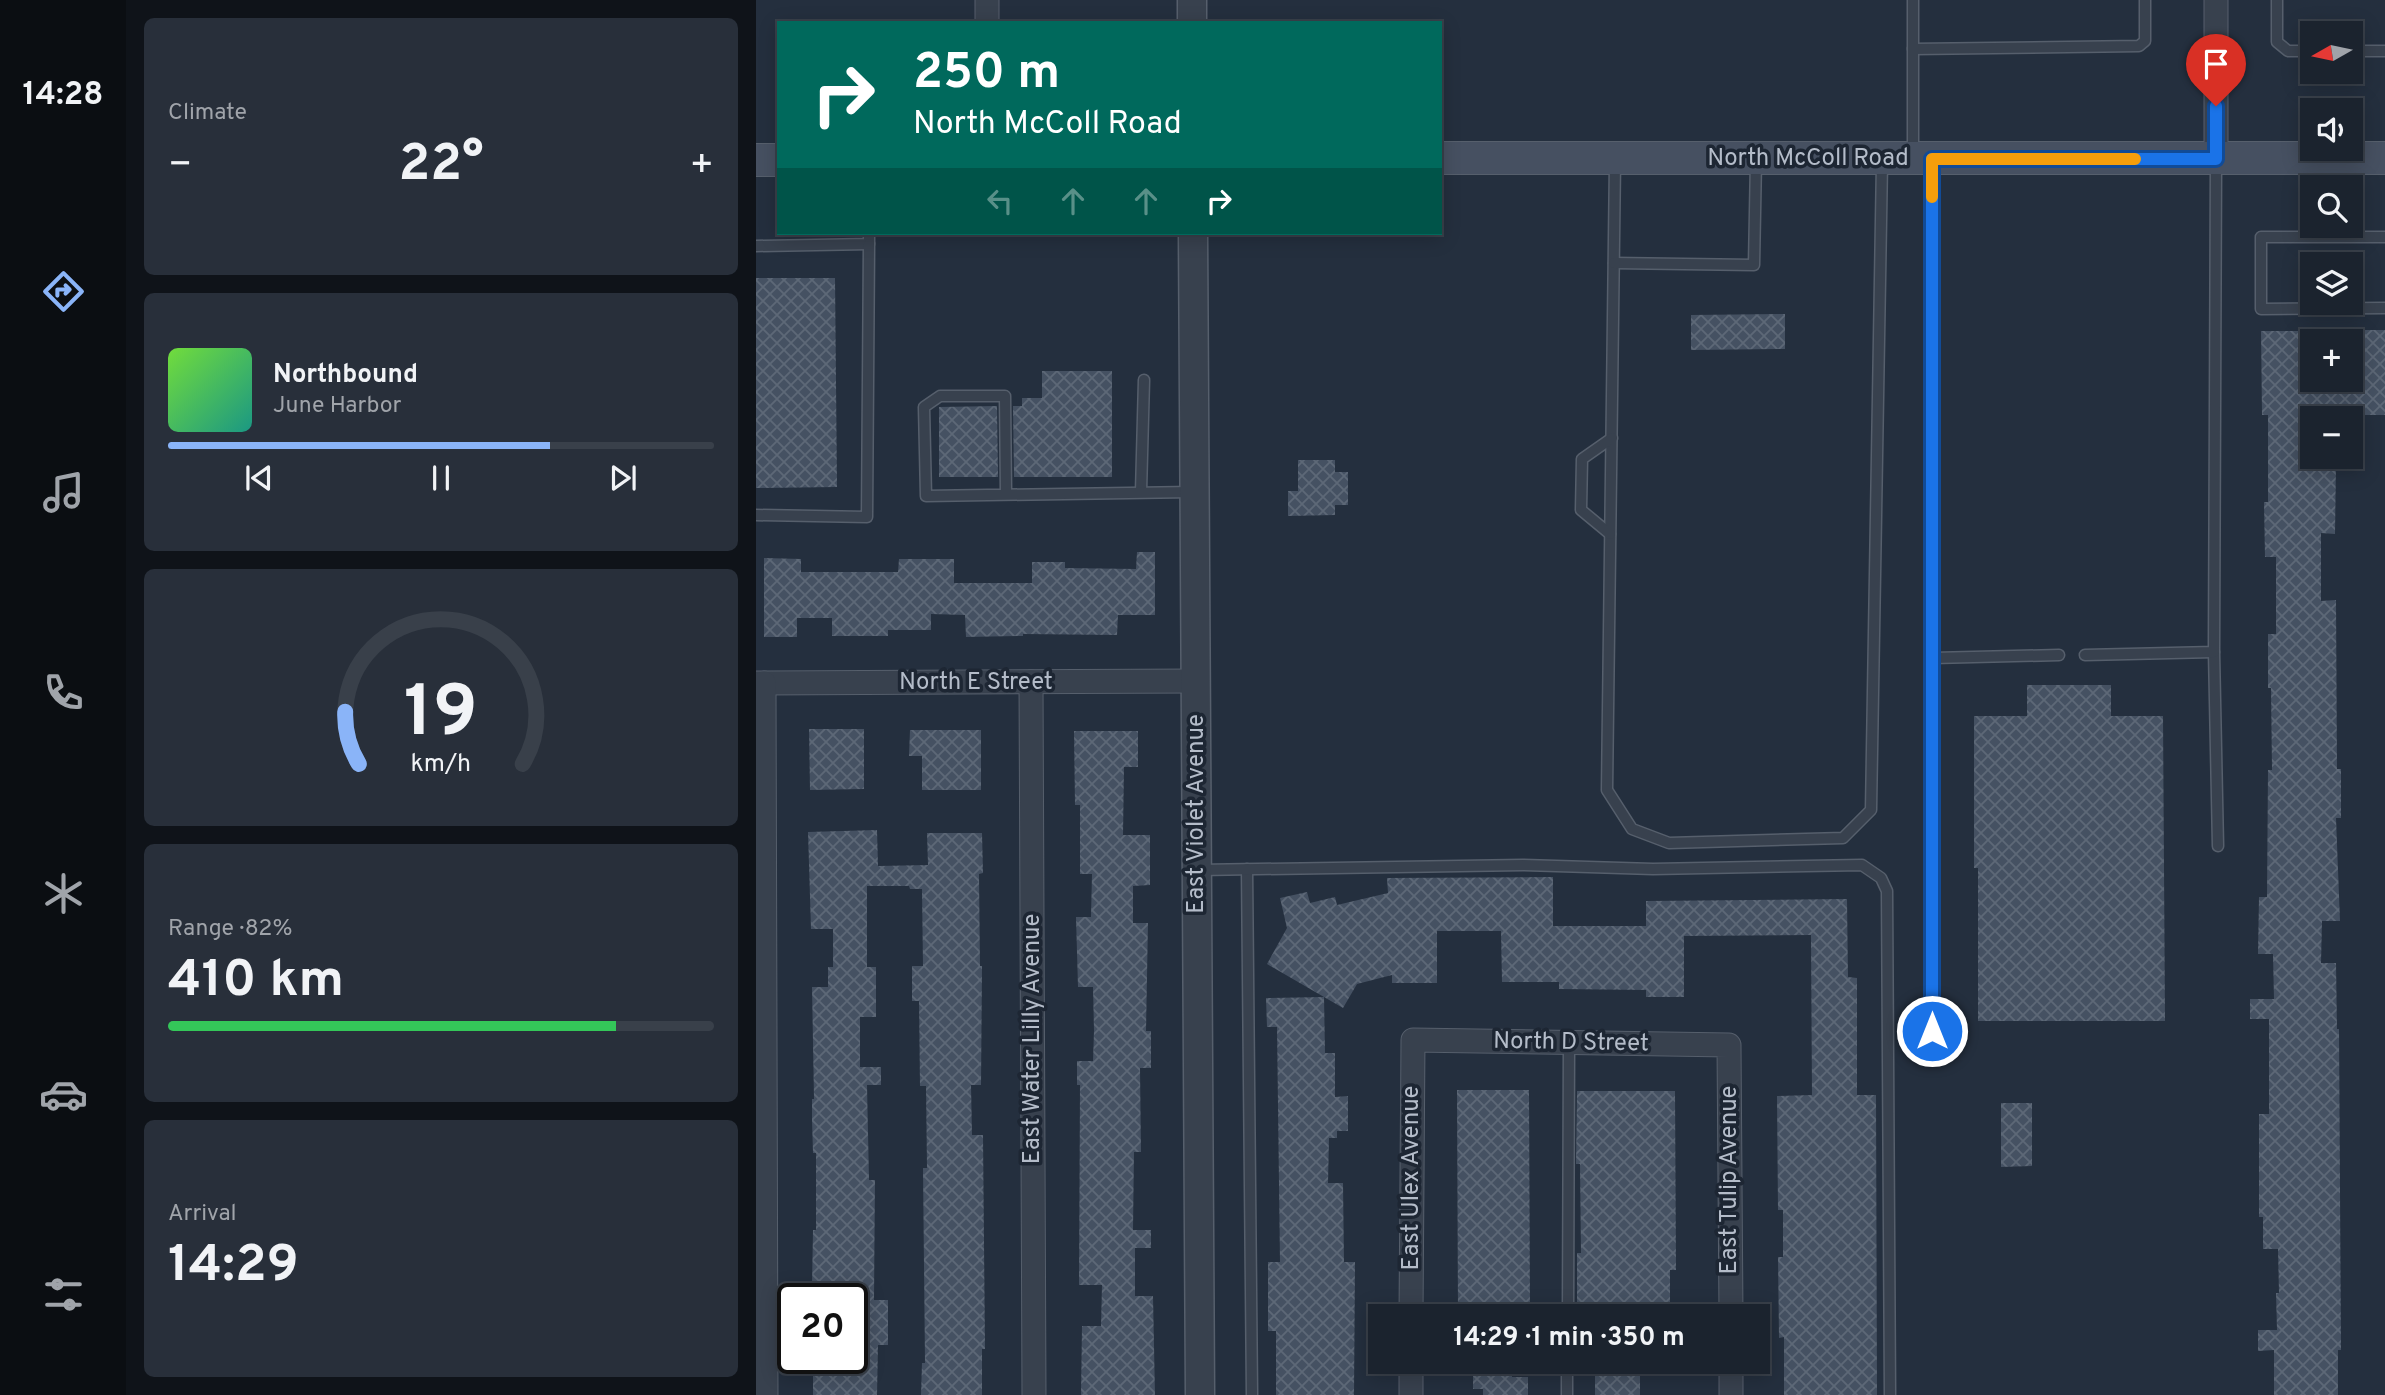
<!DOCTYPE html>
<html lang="en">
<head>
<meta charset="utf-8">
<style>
  body { margin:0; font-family:Overpass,sans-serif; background:#282f3a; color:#f1f3f6; height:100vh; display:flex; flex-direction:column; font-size:26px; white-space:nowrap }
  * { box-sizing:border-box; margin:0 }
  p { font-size:23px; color:#a0a4aa }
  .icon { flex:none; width:38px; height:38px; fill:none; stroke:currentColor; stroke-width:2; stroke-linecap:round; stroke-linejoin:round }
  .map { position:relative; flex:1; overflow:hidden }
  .details { display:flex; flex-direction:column; gap:18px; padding:18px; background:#0f1319; width:630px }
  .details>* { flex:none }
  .top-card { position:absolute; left:21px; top:21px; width:665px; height:214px; border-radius:0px; box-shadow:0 4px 18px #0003,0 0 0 2px #39404a; background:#00695c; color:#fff; overflow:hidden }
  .needle { width:46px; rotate:261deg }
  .controls { position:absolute; left:1544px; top:21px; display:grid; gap:14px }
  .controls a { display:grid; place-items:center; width:63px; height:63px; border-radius:0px; background:#1b232e; box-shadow:0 4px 18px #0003,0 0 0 2px #39404a; font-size:35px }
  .speed { position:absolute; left:21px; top:1283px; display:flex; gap:14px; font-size:35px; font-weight:700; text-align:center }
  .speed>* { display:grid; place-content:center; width:91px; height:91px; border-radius:50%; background:#1b232e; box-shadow:0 4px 18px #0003,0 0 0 2px #39404a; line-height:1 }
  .speed .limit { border:4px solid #111; border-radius:10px; background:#fff; color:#111 }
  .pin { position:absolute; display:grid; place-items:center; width:60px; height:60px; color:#fff; margin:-72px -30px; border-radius:50% 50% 50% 0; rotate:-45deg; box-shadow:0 0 7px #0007 }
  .pin .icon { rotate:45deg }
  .me { position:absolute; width:77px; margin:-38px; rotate:0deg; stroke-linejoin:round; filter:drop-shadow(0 0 5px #0008) }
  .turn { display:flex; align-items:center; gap:24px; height:147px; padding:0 21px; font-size:32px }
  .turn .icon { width:91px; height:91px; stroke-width:2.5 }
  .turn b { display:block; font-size:49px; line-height:60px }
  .lanes { display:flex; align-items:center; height:66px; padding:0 21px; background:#0003; justify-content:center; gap:35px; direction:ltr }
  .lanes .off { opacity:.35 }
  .big { font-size:52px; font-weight:700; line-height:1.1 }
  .details .card { flex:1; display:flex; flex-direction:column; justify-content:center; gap:10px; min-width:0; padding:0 24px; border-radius:10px; background:#282f3a }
  .details .dial { align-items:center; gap:0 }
  .dial svg { height:182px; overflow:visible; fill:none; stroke:#39404a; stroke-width:7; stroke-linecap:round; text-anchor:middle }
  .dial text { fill:#f1f3f6; stroke:none }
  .song { display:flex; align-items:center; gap:21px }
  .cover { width:84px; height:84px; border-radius:10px; background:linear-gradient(135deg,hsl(100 70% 55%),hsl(170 70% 35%)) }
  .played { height:7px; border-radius:4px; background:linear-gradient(90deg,#8ab4f8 70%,#39404a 70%) }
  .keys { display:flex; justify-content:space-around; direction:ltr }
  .heat { display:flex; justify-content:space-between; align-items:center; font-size:38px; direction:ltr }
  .charge { height:10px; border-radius:5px; background:linear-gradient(90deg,#34c759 82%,#39404a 0) }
  .trip { position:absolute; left:612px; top:1304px; width:402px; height:70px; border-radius:0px; background:#1b232e; box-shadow:0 4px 18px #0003,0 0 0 2px #39404a; font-weight:700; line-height:70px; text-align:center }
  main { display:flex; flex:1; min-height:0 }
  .menu { display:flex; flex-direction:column; width:126px; justify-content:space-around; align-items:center; background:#0b0e12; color:#a0a4aa }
  .menu .icon { width:49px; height:49px }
  .menu .current { color:#8ab4f8 }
  .menu b { font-size:32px; color:#f1f3f6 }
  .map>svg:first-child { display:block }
</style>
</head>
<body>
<main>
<nav class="menu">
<b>14:28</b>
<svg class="icon current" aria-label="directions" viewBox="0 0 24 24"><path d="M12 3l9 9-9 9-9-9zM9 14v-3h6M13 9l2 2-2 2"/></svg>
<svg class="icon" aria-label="music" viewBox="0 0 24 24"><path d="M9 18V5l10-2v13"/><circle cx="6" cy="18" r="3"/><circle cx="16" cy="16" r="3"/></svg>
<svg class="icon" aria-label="phone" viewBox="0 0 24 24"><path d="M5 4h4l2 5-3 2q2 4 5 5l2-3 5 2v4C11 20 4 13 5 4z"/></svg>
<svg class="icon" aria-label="climate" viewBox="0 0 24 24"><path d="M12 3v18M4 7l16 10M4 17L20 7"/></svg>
<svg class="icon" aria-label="car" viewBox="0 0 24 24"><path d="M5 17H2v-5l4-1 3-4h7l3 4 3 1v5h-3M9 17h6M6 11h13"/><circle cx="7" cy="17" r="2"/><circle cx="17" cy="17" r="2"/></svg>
<svg class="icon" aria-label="filters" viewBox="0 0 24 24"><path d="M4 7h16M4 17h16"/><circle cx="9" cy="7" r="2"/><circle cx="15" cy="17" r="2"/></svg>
</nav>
<section class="details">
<div class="card"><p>Climate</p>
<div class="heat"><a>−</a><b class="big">22°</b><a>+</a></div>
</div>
<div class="card">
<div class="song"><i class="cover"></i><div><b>Northbound</b><p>June Harbor</p></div></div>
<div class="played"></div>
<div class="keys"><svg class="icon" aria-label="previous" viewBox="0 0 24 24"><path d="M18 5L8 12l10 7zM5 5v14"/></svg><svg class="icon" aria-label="pause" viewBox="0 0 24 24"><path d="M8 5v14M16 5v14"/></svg><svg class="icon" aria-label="next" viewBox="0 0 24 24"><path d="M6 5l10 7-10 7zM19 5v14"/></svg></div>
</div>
<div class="card dial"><svg viewBox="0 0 100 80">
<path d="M14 69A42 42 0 1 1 86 69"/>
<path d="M14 69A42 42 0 0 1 8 46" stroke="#8ab4f8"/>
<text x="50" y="56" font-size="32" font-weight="700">19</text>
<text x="50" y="72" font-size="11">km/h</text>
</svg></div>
<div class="card"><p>Range · 82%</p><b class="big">410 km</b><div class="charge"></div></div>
<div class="card"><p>Arrival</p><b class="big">14:29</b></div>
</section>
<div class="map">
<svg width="1629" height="1395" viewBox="0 0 1629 1395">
  <defs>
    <pattern id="building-cross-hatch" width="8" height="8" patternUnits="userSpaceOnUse" patternTransform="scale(1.75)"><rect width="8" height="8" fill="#455162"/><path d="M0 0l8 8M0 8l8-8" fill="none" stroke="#5d6877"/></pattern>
  </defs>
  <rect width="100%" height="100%" fill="#242f3e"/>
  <!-- building -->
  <g fill="url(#building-cross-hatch)">
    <path d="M 0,278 L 79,278 L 81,487 L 0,488 Z"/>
    <path d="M 1029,314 L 1029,349 L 935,350 L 935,315 Z"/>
    <path d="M 1594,330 L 1629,330 L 1629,415 L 1556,415 L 1556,457 L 1564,457 L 1564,463 L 1580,463 L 1579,534 L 1565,533 L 1565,601 L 1580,600 L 1581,769 L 1585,769 L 1585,818 L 1580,818 L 1584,921 L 1566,921 L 1565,963 L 1580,963 L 1581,1029 L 1583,1029 L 1585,1350 L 1582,1350 L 1582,1395 L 1518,1395 L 1518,1350 L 1502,1351 L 1502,1330 L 1521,1330 L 1520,1293 L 1523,1293 L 1522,1249 L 1507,1249 L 1507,1217 L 1503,1217 L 1503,1114 L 1513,1114 L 1513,1019 L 1494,1019 L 1494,999 L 1518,999 L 1517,954 L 1502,954 L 1503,897 L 1511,897 L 1512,770 L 1516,770 L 1515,688 L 1512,688 L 1512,634 L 1520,634 L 1520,557 L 1509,557 L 1508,502 L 1512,502 L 1512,415 L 1506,415 L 1505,331 L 1556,331 L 1556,380 L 1594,380 Z"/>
    <path d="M 286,371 L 356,371 L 356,477 L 258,477 L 257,406 L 266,406 L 266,398 L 286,398 Z"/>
    <path d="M 241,406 L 242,477 L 183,477 L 183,407 Z"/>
    <path d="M 542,460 L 579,460 L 579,472 L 592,472 L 592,505 L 579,505 L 579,515 L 532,516 L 532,491 L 542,491 Z"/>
    <path d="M 381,552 L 399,552 L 399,615 L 362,615 L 361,635 L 267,634 L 267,636 L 210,637 L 209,615 L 175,614 L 175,630 L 132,630 L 132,636 L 76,636 L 76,618 L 41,618 L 41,637 L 8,637 L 8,558 L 45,559 L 45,572 L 142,572 L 143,559 L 198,559 L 198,583 L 276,583 L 276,562 L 309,562 L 309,568 L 380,569 Z"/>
    <path d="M 1271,685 L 1355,685 L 1355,716 L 1407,716 L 1409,1021 L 1222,1021 L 1222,868 L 1218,868 L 1218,716 L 1271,716 Z"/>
    <path d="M 53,729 L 108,729 L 108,789 L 54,790 Z"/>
    <path d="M 154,730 L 225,730 L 225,790 L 166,790 L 166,756 L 153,756 Z"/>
    <path d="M 318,731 L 382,731 L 382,767 L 368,767 L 367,835 L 394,835 L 394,885 L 377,886 L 377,923 L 392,923 L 390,1031 L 395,1031 L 395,1068 L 384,1068 L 385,1152 L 378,1152 L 377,1230 L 395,1230 L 395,1248 L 379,1248 L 379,1296 L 397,1296 L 399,1395 L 325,1395 L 326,1326 L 345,1326 L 346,1285 L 323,1285 L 324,1085 L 321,1085 L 321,1061 L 337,1061 L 338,1031 L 337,987 L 322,987 L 320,917 L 335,917 L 336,874 L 324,874 L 324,805 L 319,805 Z"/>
    <path d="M 121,830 L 122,866 L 172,865 L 171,833 L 226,833 L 227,873 L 223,874 L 224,966 L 226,966 L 225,1085 L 215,1085 L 216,1135 L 227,1135 L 229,1349 L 226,1349 L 226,1395 L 165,1395 L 166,1363 L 169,1363 L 167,1168 L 171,1168 L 170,1086 L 164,1086 L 163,1001 L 156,1001 L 156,966 L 167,966 L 166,889 L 154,889 L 153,886 L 111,886 L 111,967 L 120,967 L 120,1017 L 104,1017 L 104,1067 L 125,1067 L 125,1085 L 111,1085 L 113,1180 L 119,1180 L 118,1300 L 132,1300 L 132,1345 L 122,1345 L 121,1395 L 57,1395 L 57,1362 L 96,1362 L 96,1285 L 56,1285 L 57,1230 L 60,1230 L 60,1153 L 57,1153 L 56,1120 L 56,1099 L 58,1099 L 56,987 L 72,987 L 72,967 L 77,967 L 77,929 L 55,929 L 52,832 Z"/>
    <path d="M 797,877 L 797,926 L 890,926 L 890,901 L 1091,899 L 1092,977 L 1101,978 L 1101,1095 L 1120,1095 L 1121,1395 L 1028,1395 L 1028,1337 L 1023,1338 L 1022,1257 L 1027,1257 L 1027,1210 L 1022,1210 L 1021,1096 L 1056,1095 L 1055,935 L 928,936 L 928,997 L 890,997 L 890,990 L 803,989 L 803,982 L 746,982 L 745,931 L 681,931 L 681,983 L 636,983 L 636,975 L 601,984 L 587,1008 L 511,964 L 531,928 L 524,898 L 551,892 L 554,903 L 579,897 L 581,905 L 632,893 L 631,878 Z"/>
    <path d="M 568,997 L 569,1053 L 579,1053 L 579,1097 L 592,1096 L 592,1131 L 581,1131 L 581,1138 L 573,1138 L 572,1183 L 587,1183 L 588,1262 L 599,1262 L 598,1395 L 520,1395 L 520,1331 L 512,1331 L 512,1262 L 524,1262 L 521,1027 L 511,1027 L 510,998 Z"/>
    <path d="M 701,1090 L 773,1090 L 774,1316 L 702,1316 Z"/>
    <path d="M 821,1091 L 919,1091 L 920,1270 L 914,1270 L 914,1316 L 821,1316 L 821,1253 L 825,1253 L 824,1164 L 820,1164 Z"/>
    <path d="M 1245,1103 L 1276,1103 L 1276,1166 L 1245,1167 Z"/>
    <path d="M 717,1362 L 744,1362 L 744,1373 L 756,1372 L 756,1377 L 772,1377 L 772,1395 L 727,1395 L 727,1389 L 717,1389 Z"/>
    <rect x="839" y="1362" width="45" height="33"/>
  </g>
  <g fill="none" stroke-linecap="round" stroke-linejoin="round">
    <!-- service casing -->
    <g stroke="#565f6c" stroke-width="13">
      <g id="service">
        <path d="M 1521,0 L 1521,42 L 1532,51 L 1556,51"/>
        <path d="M 1157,49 L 1383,46 L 1389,41 L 1389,0"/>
        <path d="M 1594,51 L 1629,51"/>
        <path d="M 1157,156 L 1157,0"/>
        <path d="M 859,161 L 851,790 L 876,829 L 913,843 L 1087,838 L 1115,810 L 1126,162"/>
        <path d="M 1176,162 L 1177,658 L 1303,655"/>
        <path d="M 1629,237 L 1505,237 L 1505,309 L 1629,308"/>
        <path d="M 0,246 L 113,244 L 113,233"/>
        <path d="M 858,263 L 998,265 L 1000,160"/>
        <path d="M 385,492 L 388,380"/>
        <path d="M 250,494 L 249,396 L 184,396 L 168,407 L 170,496 L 436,492"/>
        <path d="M 0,515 L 111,517 L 113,244"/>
        <path d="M 854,534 L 825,510 L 826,459 L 856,438"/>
        <path d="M 1458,652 L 1462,846"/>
        <path d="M 1329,655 L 1458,652 L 1460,162"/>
        <path d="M 491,869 L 496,1395"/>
        <path d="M 443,870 L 767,865 L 897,869 L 1106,865 L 1125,878 L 1131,891 L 1134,1395"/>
        <path d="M 1176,1031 L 1177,658"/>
        <path d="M 812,1316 L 813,1043"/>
        <path d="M 811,1395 L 811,1362"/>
      </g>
    </g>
    <!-- minor casing -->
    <g stroke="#565f6c" stroke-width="25">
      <g id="minor">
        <path d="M 231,23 L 231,0"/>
        <path d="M 1460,159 L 1460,0"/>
        <path d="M 275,682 L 278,1395"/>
        <path d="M 0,683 L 441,681"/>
        <path d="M 8,683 L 10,1395"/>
        <path d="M 655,1316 L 657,1040 L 973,1045 L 975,1316"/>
        <path d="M 975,1362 L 975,1395"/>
        <path d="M 655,1395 L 655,1362"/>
      </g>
    </g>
    <!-- tertiary casing -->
    <g stroke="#565f6c" stroke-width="31">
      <g id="tertiary">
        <path d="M 436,0 L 436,23"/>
        <path d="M 437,233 L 444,1395"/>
      </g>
    </g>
    <!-- secondary casing -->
    <g stroke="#565f6c" stroke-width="34">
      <g id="secondary">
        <path d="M 684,158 L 1629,158"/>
        <path d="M 0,160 L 23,160"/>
      </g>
    </g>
    <!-- service -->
    <use href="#service" stroke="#38414e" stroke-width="10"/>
    <!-- minor -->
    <use href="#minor" stroke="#38414e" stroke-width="23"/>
    <!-- tertiary -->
    <use href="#tertiary" stroke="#38414e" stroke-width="28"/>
    <!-- secondary -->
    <use href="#secondary" stroke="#465061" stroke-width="32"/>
  </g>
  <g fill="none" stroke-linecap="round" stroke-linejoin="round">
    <!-- route casing -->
    <g stroke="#114b97" stroke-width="18">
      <path id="route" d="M 1176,1031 L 1176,159 L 1460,159 L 1460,106"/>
    </g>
    <!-- route -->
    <use href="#route" stroke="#1a73e8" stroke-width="12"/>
    <!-- slow -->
    <path stroke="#f59e0b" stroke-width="12" d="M 1176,197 L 1176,159 L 1379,159"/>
  </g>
  <g text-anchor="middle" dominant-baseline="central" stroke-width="7" stroke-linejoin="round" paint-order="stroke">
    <!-- street labels -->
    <g font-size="24" fill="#b4bcc9" stroke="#1d2633">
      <text x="1052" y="159">North McColl Road</text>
      <text x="220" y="683">North E Street</text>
      <text transform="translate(441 814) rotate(-90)">East Violet Avenue</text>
      <text transform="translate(277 1039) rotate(-90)">East Water Lilly Avenue</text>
      <text transform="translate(815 1043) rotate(1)">North D Street</text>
      <text transform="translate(656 1178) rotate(-90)">East Ulex Avenue</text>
      <text transform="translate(974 1180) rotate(-90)">East Tulip Avenue</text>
    </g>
  </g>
</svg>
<div class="controls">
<a><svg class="needle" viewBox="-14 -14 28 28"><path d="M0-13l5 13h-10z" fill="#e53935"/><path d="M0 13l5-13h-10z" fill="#a0a4aa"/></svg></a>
<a><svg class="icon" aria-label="sound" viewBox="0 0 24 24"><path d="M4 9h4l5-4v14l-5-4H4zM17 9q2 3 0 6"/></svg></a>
<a><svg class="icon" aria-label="search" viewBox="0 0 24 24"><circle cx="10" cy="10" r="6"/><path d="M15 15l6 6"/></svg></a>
<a><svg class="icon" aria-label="layers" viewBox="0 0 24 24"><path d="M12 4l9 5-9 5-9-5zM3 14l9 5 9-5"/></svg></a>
<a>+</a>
<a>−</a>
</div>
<div class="speed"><div class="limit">20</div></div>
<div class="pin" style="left:1460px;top:106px;background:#d93025"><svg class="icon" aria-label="arrive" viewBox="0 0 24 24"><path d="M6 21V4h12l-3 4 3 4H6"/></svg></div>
<svg class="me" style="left:1176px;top:1031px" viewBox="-20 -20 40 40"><circle r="17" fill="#1a73e8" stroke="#fff" stroke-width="3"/><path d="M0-11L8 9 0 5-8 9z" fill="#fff"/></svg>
<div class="trip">14:29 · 1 min · 350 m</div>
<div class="top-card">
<div class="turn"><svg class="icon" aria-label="right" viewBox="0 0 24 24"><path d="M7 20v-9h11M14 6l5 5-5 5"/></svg><div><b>250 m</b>North McColl Road</div></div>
<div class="lanes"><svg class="icon off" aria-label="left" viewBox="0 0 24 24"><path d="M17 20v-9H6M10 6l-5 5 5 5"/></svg><svg class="icon off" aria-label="ahead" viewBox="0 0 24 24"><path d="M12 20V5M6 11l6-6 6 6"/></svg><svg class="icon off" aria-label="ahead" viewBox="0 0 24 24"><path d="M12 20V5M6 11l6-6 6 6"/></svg><svg class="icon" aria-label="right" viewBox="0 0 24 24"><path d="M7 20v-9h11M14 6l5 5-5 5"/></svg></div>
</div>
</div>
</main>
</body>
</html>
